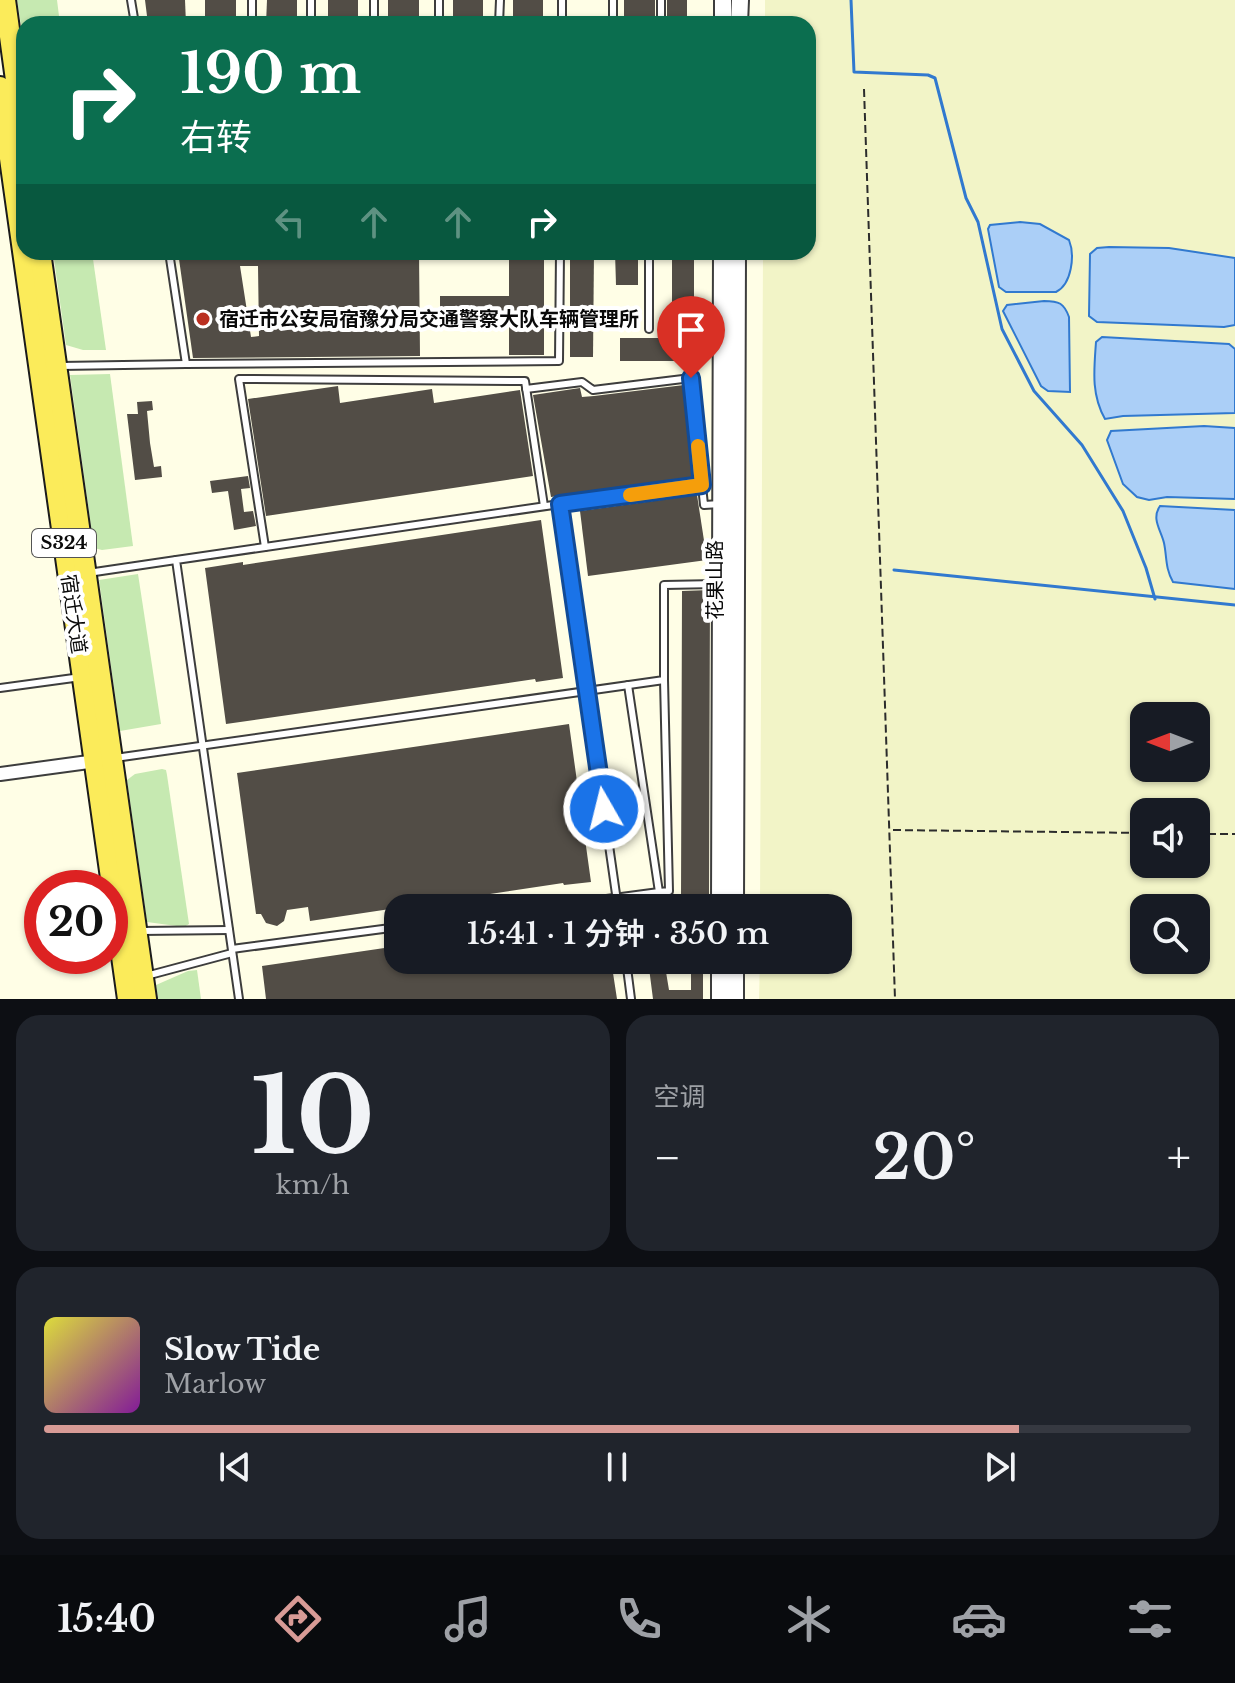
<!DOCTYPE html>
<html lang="zh">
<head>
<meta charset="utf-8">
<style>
  body { margin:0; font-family:"Libre Baskerville","Noto Sans SC",serif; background:#20242c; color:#f1f3f6; height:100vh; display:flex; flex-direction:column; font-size:30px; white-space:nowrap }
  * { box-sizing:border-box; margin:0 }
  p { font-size:26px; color:#9ea1a6 }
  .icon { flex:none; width:44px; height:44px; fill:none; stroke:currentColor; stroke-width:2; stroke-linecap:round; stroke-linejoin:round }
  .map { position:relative; height:999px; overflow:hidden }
  .sheet { display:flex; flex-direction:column; gap:16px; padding:16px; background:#0d0f14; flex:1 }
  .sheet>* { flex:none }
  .hud { position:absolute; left:16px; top:16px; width:800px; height:244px; border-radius:24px; box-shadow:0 2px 6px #0004; background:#0b6e4f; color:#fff; overflow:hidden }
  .needle { width:52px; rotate:270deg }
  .tools { position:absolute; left:1130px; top:702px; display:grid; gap:16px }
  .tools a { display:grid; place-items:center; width:80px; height:80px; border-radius:16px; background:#171b24; box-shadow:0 2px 6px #0004; font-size:40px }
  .speed { position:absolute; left:24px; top:870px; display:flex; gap:16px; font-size:40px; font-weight:700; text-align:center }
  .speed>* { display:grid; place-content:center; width:104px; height:104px; border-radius:50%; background:#171b24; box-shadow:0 2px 6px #0004; line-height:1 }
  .speed .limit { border:12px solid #d22; background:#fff; color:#111 }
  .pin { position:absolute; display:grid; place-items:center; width:68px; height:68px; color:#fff; margin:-82px -34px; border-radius:50% 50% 50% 0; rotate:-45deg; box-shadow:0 0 8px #0007 }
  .pin .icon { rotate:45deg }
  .me { position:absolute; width:88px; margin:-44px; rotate:352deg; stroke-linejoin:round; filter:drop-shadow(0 0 6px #0008) }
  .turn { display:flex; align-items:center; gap:28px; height:168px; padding:0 32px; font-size:36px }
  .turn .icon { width:104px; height:104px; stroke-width:2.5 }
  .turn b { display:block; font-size:56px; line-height:68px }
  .lanes { display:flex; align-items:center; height:76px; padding:0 32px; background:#0003; justify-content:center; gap:40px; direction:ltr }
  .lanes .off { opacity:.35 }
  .big { font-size:60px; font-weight:600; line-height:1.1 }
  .sheet .tile { flex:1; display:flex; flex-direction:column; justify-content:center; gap:12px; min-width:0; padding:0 28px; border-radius:24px; background:#20242c }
  .sheet .dial { align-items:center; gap:0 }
  .dial b { font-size:104px; line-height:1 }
  .song { display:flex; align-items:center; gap:24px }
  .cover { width:96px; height:96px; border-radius:12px; background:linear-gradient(135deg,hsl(60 70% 55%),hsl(290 70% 35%)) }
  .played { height:8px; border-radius:4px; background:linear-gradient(90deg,#d89b96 85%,#363941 85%) }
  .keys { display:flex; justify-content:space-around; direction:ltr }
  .heat { display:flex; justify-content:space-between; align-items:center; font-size:44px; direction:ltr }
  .sheet .tiles { flex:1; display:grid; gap:16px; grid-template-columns:1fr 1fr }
  .tile:last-child { grid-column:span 2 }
  .trip { position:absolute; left:384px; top:894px; width:468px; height:80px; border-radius:24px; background:#171b24; box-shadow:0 2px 6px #0004; font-weight:600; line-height:80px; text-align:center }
  .menu { display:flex; height:128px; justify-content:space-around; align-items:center; background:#090b0e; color:#9ea1a6 }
  .menu .icon { width:56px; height:56px }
  .menu .current { color:#d89b96 }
  .menu b { font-size:36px; color:#f1f3f6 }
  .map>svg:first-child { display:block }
</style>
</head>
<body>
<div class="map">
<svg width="1235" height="999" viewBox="0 0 1235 999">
  <rect width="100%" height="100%" fill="#fffee6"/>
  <!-- farmland -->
  <path fill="#f2f4c7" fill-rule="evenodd" d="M 765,0 L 1235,0 L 1235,999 L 759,999 L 760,960 L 838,960 L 838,908 L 760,908 L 763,252 L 808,252 L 808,24 L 765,24 ZM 1144,716 L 1196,716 L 1196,768 L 1144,768 ZM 1144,812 L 1196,812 L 1196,864 L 1144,864 ZM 1144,908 L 1196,908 L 1196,960 L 1144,960 Z"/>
  <!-- green -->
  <g fill="#c6e9b1">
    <path d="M 17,0 L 57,0 L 60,24 L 24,24 L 24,44 Z"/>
    <path d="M 53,252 L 92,252 L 106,350 L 83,350 L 66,345 Z"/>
    <path d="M 110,374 L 133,546 L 102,550 L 94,548 L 70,375 Z"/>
    <path d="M 138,574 L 161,724 L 120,731 L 99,580 Z"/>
    <path d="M 162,769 L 166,770 L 167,775 L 189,924 L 184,927 L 147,922 L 127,780 L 135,774 Z"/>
    <path d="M 197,970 L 201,999 L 158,999 L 156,985 L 188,971 Z"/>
  </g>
  <!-- water -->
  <g fill="#abcff7" stroke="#3179cf" stroke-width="2">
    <path d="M 1020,222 L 1040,224 L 1069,240 C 1075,255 1072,284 1056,292 L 1006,292 L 999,287 L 988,229 L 990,225 Z"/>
    <path d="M 1109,247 L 1169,248 L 1235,258 L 1235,325 L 1224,327 L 1097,322 L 1089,316 L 1090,254 L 1097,248 Z"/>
    <path d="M 1044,301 C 1059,301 1064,303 1069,317 L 1070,392 L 1048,391 L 1041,386 L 1003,311 L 1007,305 Z"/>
    <path d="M 1102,337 L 1229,344 L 1235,349 L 1235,413 L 1123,416 L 1105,419 C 1091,394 1094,370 1096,342 Z"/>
    <path d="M 1204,426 L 1235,428 L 1235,499 L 1167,497 L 1149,500 L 1137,497 L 1123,484 L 1107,440 L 1111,431 Z"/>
    <path d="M 1160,506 L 1235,510 L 1235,589 L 1173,582 C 1165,568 1167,557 1164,543 C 1161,530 1151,519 1160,506 Z"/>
  </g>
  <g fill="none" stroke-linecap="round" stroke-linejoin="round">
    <!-- stream -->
    <g stroke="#3179cf" stroke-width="3">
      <path d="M 851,0 L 854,72 L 928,75 L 935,78 L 966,198 L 978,222 L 1002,329 L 1034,391 L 1082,445 L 1123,511 L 1146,568 L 1155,599"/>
      <path d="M 894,570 L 1235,605"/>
    </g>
  </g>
  <!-- building -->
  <g fill="#524d46" fill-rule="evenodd">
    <path d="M 145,0 L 185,0 L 186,24 L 148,24 Z"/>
    <rect x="205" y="0" width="31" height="24"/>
    <path d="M 267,0 L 297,0 L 297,24 L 266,24 Z"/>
    <rect x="328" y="0" width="30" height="24"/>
    <rect x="388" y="0" width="31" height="24"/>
    <rect x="453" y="0" width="30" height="24"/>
    <rect x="513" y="0" width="30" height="24"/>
    <rect x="624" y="0" width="31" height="24"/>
    <rect x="667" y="0" width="20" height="24"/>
    <path d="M 178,252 L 419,252 L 420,356 L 193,358 ZM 240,266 L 258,266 L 259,336 L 251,337 Z"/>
    <path d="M 509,252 L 544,252 L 544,355 L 509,355 L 509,316 L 440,316 L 440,296 L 509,296 Z"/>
    <path d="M 570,252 L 594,252 L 593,357 L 570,357 Z"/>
    <path d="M 615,252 L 638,252 L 638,285 L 616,285 Z"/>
    <path d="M 672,252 L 694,252 L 694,361 L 620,361 L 620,338 L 672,338 Z"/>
    <path d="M 684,385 L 694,478 L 551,497 L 533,395 L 580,388 L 582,397 L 594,396 Z"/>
    <path d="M 338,386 L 340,403 L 432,389 L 434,403 L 520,390 L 533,476 L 266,516 L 248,399 Z"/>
    <path d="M 152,401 L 153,410 L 147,411 L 150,443 L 154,467 L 161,466 L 162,477 L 135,480 L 127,414 L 138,414 L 137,402 Z"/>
    <path d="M 248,476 L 250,488 L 241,489 L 244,512 L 253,511 L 256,526 L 234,530 L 228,491 L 212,493 L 210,481 Z"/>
    <path d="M 697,495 L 707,560 L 588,576 L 580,511 Z"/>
    <path d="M 541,520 L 563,678 L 536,682 L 535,679 L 226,724 L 205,568 L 243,562 L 243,565 Z"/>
    <path d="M 710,590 L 709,904 L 703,904 L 703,908 L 660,908 L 660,903 L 681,900 L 682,591 Z"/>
    <path d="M 569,724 L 591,882 L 564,885 L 563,883 L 310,921 L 308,907 L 287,910 L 284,921 L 277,926 L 266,923 L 261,914 L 256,914 L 237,773 Z"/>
    <path d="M 398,946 L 398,960 L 611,960 L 617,999 L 266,999 L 262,966 Z"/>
    <path d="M 648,960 L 664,960 L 669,990 L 691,990 L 691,960 L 703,960 L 703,999 L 653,999 Z"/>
  </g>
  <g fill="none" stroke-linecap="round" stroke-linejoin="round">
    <!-- service casing -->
    <g stroke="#3d3d3d" stroke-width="10">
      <g id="service">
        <path d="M 131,0 L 135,24"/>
        <path d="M 311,0 L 311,24"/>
        <path d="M 252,24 L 252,0"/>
        <path d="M 374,24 L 374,0"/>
        <path d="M 439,24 L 439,0"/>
        <path d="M 499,24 L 500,0"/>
        <path d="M 562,24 L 562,0"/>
        <path d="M 613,24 L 613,0"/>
        <path d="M 661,24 L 661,0"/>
        <path d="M 169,252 L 186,364 L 559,361 L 560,252"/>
        <path d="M 649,329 L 649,252"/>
        <path d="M 61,366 L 186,364"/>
        <path d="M 526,389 L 582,382 L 593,390 L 691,378 L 704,505 L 720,504"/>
        <path d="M 560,504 L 702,485"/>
        <path d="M 265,547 L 239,379 L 525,381 L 544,506"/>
        <path d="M 88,573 L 176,560"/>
        <path d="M 0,688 L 81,677"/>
        <path d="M 115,758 L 664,680 L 664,585 L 718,584"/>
        <path d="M 659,892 L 669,891 L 664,680"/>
        <path d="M 539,908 L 659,892 L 628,685"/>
        <path d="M 140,931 L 229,930"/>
        <path d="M 232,949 L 398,927"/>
        <path d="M 626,960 L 631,999"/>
        <path d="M 146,976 L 232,953"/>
        <path d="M 239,999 L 176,560 L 560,504 L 618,908"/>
      </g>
    </g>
    <!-- minor casing -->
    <g stroke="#3d3d3d" stroke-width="16">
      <path id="minor" d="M 0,774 L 96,761"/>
    </g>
    <!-- tertiary casing -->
    <g stroke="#3d3d3d" stroke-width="20">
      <g id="tertiary">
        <path d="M 723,24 L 723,0"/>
        <path d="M 739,24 L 740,0"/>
        <path d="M 720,908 L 722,252"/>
        <path d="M 735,908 L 737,252"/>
        <path d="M 735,960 L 735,999"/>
        <path d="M 720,999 L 720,960"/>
      </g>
    </g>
    <!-- primary casing -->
    <g stroke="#1b1b1b" stroke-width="24">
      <g id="primary">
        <path d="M 5,0 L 24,138"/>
        <path d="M 0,87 L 128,999"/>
        <path d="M 40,252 L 146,999"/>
      </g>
    </g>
    <!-- path -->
    <g stroke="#2c2c2c" stroke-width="2" stroke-dasharray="8 4" stroke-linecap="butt">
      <path d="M 864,89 L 895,999"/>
      <path d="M 893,830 L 1144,833"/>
      <path d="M 1196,834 L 1235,834"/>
    </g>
    <!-- service -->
    <use href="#service" stroke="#fff" stroke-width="6"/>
    <!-- minor -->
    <use href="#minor" stroke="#fff" stroke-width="12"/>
    <!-- tertiary -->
    <use href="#tertiary" stroke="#fff" stroke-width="16"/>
    <!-- primary -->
    <use href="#primary" stroke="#fbeb5a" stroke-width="20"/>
  </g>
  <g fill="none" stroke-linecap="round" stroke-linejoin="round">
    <!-- route casing -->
    <g stroke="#114b97" stroke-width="20">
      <path id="route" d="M 604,809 L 560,504 L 702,485 L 691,378"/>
    </g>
    <!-- route -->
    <use href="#route" stroke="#1a73e8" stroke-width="14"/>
    <!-- slow -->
    <path stroke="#f59e0b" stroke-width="14" d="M 630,495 L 702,485 L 698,446"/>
  </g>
  <!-- markers -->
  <circle fill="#ba3021" stroke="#fff" stroke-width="3" cx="203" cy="319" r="8"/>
  <g text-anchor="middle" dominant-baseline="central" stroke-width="8" stroke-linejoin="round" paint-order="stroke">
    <!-- shield labels -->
    <rect fill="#fff" stroke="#545454" stroke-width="2" x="32" y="529" width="64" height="28" rx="6"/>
    <g font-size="18" font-weight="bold" fill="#0a0a0a">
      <text x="64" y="543">S324</text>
    </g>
    <!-- poi labels -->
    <g font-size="20" font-weight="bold" fill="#0a0a0a" stroke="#fff" text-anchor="start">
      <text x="219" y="319">宿迁市公安局宿豫分局交通警察大队车辆管理所</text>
    </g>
    <!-- street labels -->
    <g font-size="20" fill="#0a0a0a" stroke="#fff">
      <text transform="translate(715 580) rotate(-90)">花果山路</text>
      <text transform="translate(74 614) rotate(82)">宿迁大道</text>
    </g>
  </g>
</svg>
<div class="tools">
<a><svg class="needle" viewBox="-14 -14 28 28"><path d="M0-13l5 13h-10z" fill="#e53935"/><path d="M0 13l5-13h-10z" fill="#9ea1a6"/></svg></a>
<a><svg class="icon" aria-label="sound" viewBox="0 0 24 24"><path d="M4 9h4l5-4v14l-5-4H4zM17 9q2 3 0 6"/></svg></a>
<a><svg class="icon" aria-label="search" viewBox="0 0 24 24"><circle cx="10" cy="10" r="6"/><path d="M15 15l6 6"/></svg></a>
</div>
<div class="speed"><div class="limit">20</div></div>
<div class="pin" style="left:691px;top:378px;background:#d93025"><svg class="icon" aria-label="arrive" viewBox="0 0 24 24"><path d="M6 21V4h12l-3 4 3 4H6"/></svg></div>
<svg class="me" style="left:604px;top:809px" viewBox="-20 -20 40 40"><circle r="17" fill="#1a73e8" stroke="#fff" stroke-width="3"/><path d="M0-11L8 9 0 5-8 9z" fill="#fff"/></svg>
<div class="trip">15:41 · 1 分钟 · 350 m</div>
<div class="hud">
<div class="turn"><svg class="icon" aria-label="right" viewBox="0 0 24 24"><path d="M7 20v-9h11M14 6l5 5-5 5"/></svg><div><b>190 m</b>右转</div></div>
<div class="lanes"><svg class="icon off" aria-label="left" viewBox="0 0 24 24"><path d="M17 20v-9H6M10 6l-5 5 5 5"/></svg><svg class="icon off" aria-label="ahead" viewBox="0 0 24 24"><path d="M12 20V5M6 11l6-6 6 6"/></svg><svg class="icon off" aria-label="ahead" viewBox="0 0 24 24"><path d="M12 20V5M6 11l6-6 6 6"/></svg><svg class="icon" aria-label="right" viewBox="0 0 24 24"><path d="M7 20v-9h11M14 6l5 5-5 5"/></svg></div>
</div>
</div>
<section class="sheet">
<div class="tiles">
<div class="tile dial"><b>10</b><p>km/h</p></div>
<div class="tile"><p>空调</p>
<div class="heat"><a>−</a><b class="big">20°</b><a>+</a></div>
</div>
<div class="tile">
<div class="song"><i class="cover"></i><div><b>Slow Tide</b><p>Marlow</p></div></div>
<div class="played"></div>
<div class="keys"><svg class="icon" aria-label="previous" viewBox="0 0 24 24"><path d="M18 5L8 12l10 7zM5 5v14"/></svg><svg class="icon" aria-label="pause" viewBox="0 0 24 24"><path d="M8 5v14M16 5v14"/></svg><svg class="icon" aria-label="next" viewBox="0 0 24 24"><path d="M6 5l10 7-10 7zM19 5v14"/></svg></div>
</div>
</div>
</section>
<nav class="menu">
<b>15:40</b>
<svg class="icon current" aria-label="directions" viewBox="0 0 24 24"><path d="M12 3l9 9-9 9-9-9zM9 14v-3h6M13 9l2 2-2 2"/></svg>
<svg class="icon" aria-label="music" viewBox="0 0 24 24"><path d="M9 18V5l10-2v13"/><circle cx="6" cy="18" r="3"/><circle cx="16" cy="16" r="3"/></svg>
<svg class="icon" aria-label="phone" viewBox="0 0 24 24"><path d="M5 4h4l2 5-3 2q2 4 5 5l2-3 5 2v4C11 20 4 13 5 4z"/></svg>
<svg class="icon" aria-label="climate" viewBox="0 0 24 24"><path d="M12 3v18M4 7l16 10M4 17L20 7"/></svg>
<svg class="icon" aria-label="car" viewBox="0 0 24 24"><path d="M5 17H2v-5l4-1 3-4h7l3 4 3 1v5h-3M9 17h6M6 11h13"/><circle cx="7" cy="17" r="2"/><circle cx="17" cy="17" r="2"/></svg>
<svg class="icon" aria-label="filters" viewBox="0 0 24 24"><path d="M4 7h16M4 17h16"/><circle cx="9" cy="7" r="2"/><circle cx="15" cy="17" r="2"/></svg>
</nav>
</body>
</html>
